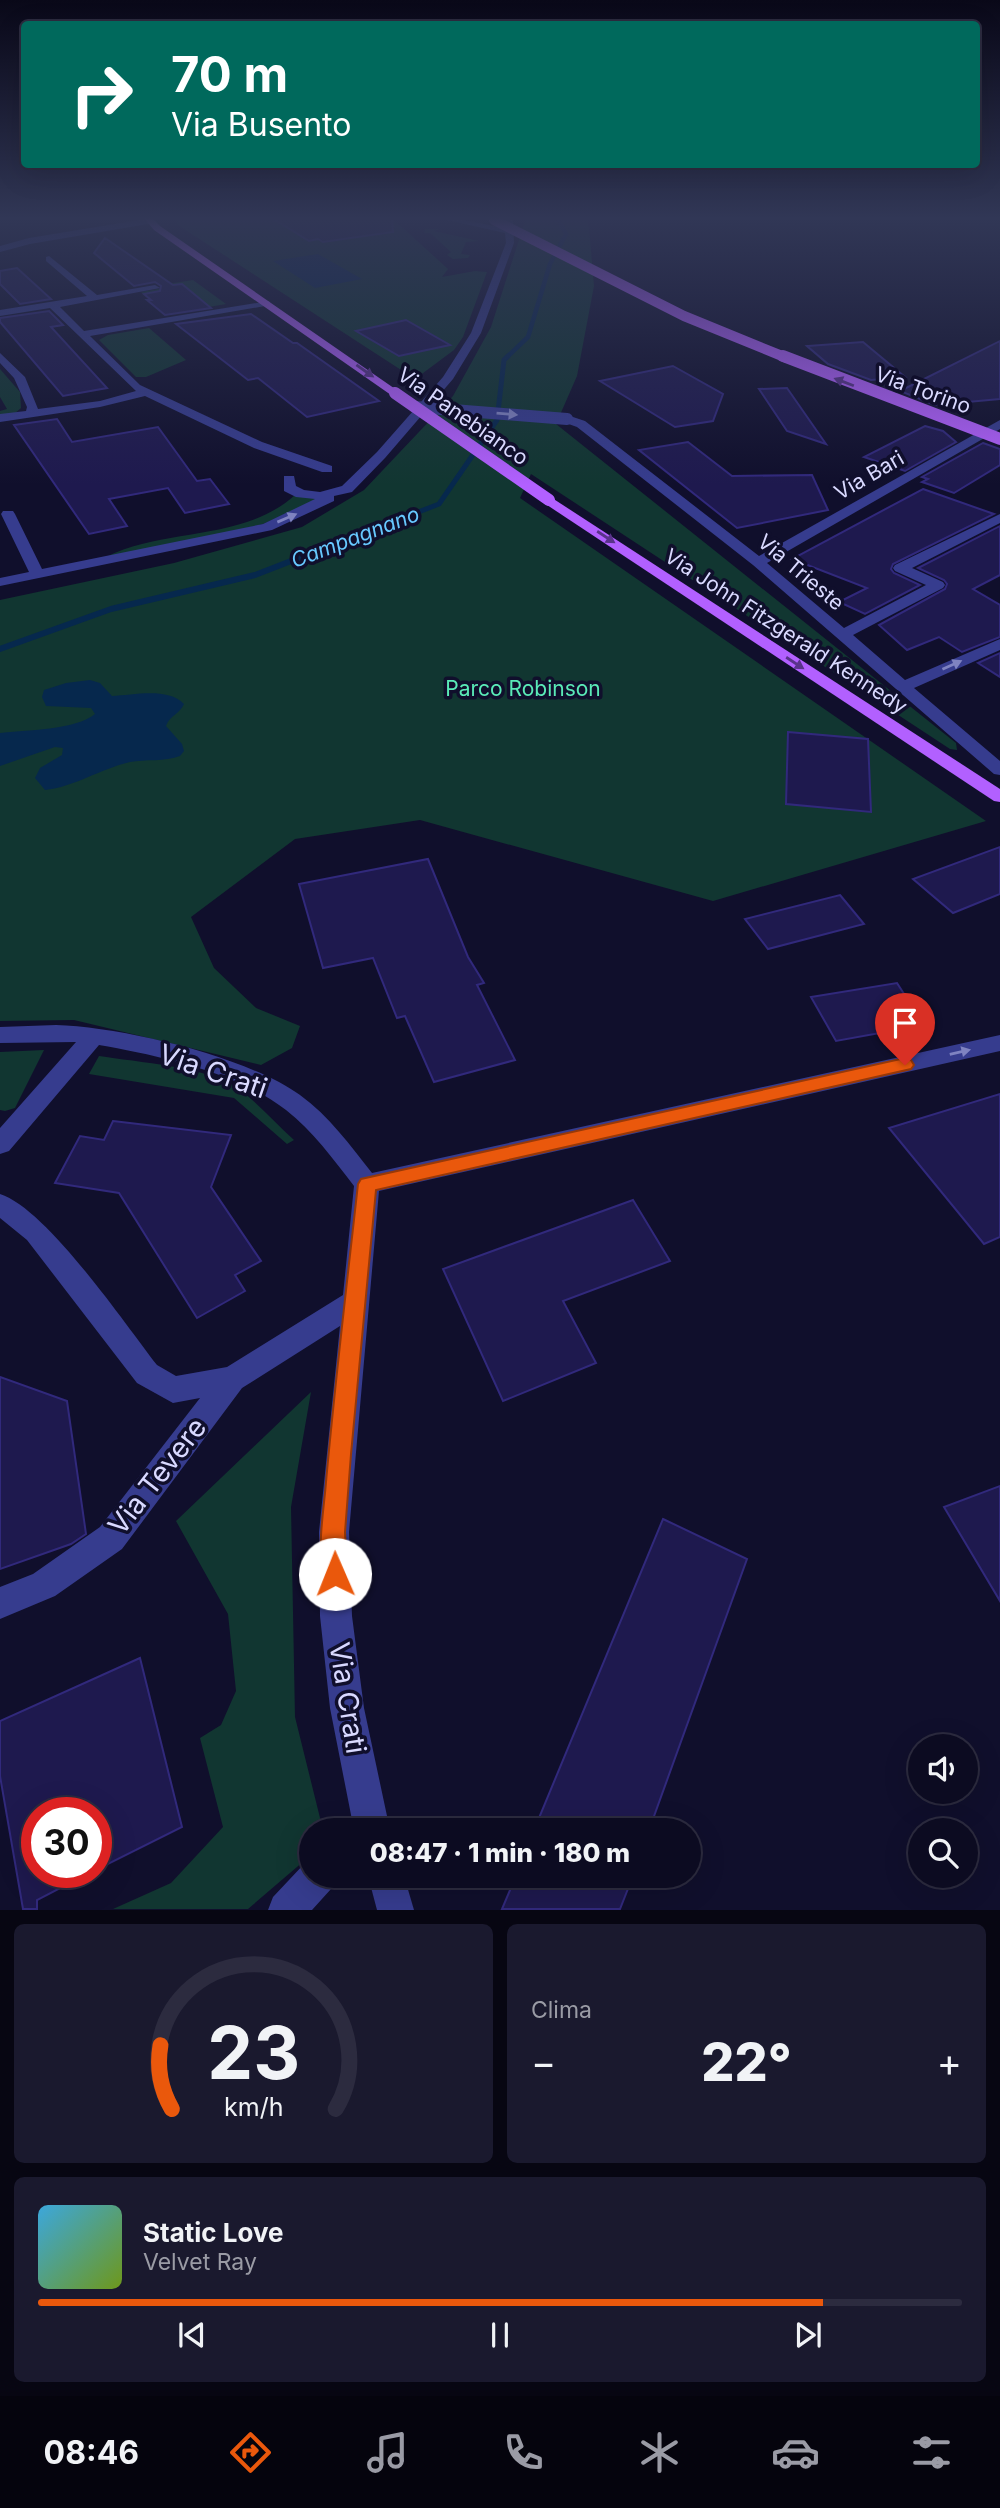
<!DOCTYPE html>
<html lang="it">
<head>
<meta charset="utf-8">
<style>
  body { margin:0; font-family:Inter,sans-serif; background:#1a192e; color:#f1f3f6; height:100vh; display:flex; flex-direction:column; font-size:26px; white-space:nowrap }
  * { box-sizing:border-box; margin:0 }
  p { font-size:23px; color:#9a9ba5 }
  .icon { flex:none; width:38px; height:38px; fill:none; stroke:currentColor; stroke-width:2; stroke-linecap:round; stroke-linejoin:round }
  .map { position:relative; height:1910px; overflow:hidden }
  .side { display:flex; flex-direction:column; gap:14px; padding:14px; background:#070612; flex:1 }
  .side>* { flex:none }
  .guide { position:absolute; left:21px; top:21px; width:959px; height:147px; border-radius:7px; box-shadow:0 7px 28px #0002,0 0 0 2px #2c2b3f; background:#00695c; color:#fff; overflow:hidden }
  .tools { position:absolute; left:908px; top:1734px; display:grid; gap:14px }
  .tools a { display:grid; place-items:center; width:70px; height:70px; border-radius:50%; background:#0c0b21; box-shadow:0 7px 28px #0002,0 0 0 2px #2c2b3f; font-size:35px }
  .speed { position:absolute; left:21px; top:1797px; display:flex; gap:14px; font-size:35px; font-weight:700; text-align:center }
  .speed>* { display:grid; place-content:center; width:91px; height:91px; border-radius:50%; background:#0c0b21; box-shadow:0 7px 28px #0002,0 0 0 2px #2c2b3f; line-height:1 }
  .speed .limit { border:10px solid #d22; background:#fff; color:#111 }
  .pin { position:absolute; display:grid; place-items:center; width:60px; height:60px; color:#fff; margin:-72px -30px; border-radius:50% 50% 50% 0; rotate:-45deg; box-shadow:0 0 7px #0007 }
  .pin .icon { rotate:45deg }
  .me { position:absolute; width:77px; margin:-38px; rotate:359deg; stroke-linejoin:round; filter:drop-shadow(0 0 5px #0008) }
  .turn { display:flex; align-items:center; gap:24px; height:147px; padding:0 35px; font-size:32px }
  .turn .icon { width:91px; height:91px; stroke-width:2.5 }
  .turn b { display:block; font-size:49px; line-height:60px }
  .big { font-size:52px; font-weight:800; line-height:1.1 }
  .side .tile { flex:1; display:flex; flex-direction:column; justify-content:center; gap:10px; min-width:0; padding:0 24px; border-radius:10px; background:#1a192e }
  .side .dial { align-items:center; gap:0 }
  .dial svg { height:182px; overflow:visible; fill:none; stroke:#2c2b3f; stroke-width:7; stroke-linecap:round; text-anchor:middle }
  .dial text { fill:#f1f3f6; stroke:none }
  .song { display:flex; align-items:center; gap:21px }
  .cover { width:84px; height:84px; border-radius:10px; background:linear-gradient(135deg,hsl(200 70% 55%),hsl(80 70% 35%)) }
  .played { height:7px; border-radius:4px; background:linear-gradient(90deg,#ea580c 85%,#2c2b3f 85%) }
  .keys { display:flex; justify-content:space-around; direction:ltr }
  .heat { display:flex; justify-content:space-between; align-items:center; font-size:38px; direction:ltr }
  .side .tiles { flex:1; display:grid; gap:14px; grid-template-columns:1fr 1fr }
  .tile:last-child { grid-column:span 2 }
  .trip { position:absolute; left:299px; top:1818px; width:402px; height:70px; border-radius:35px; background:#0c0b21; box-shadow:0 7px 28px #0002,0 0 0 2px #2c2b3f; font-weight:800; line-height:70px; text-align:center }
  .tabs { display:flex; height:112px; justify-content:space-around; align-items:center; background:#05040d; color:#9a9ba5 }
  .tabs .icon { width:49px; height:49px }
  .tabs .current { color:#ea580c }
  .tabs b { font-size:32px; color:#f1f3f6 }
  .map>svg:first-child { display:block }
</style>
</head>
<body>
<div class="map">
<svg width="1000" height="1910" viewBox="0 0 1000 1910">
  <rect width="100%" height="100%" fill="#100f2c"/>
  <!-- green -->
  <g fill="#113631">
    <path d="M 175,218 L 392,218 L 448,269 L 442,277 L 475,271 L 487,272 L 463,337 L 454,350 L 415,379 L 187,231 L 177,224 Z"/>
    <path d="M 526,218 L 586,218 L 589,227 L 594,286 L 577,376 L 556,424 L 956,743 L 957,750 L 950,749 L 531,474 L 520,498 L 986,821 L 713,901 L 420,820 L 295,839 L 191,917 L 214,968 L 256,1008 L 300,1026 L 292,1048 L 261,1065 L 74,1020 L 0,1021 L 0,600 L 174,563 L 302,527 L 364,490 L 453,396 L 491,327 Z"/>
    <path d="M 425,229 L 440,229 L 434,231 L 479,241 L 466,242 L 461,254 L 470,255 L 468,258 L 453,259 L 447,255 L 451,252 L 430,233 L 424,233 Z"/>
    <path d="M 193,280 L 226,304 L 168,314 L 141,292 L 164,288 L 161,285 Z"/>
    <path d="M 149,328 L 186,360 L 146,377 L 136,377 L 99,340 L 108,335 Z"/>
    <path d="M 0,369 L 20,392 L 21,408 L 14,414 L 0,416 L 0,411 L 7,409 L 0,397 Z"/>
    <path d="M 295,495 L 323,497 L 263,524 L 216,536 L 106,557 C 165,527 243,542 295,495 Z"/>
    <path d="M 44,1050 L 15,1108 L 5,1111 L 0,1110 L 0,1052 Z"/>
    <path d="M 99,1056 C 136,1062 210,1067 239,1089 C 259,1104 276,1124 294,1140 L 287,1144 L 234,1098 L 89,1074 Z"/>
    <path d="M 311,1392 L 291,1507 L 295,1717 L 323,1830 L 312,1830 L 311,1855 L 248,1909 L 113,1909 L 171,1883 L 223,1827 L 200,1738 L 221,1725 L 236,1691 L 228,1614 L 176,1521 Z"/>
  </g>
  <!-- water -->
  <g fill="#06284d">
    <path d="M 318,254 L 362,279 L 315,288 L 273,261 Z"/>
    <path d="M 90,680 L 100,683 L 112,696 C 134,695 168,687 184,704 C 180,714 170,715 166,726 L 182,744 L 184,751 L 180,756 C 165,762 145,759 130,762 C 100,769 74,787 45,790 L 35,778 L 40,768 L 62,755 L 63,748 L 55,747 L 0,766 L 0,733 C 25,730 76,730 95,714 L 91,708 L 46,706 L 42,697 L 44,690 L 66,683 Z"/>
  </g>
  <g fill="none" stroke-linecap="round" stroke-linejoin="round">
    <!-- stream-far2 -->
    <path stroke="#06284d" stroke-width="4.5" d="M 506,358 L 528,337 L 550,264 L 566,234 L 557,218"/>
    <!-- stream-far1 -->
    <path stroke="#06284d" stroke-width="5" d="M 354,537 L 439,504 L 497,420 L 504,360 L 508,356"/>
    <!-- stream -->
    <path stroke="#06284d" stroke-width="6" d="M 0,649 L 111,609 L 255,575 L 358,535"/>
  </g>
  <!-- building -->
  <g fill="#1e194e" stroke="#31297c" stroke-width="2">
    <path d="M 272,218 L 392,218 L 393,232 L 323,242 L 318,239 L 309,241 Z"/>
    <path d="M 105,238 L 173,285 L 182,284 L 211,308 L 165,315 L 147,300 L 151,300 L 144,294 L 160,291 L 161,286 L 155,282 L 134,286 L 94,253 Z"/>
    <path d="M 17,268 L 51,299 L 20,304 L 0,284 L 0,271 Z"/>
    <path d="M 49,311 L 63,325 L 51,327 L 107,388 L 63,396 L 0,322 L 0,318 Z"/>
    <path d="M 251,314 L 293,343 L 297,343 L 379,401 L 307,417 L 258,378 L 248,380 L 176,324 Z"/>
    <path d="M 406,320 L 450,345 L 399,356 L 356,331 Z"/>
    <path d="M 1000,341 L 1000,399 L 935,405 L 900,391 Z"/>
    <path d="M 863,342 L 905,377 L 871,380 L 828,364 L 807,346 Z"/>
    <path d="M 673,366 L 723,394 L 713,421 L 675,427 L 600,381 Z"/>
    <path d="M 787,388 L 826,444 L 787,431 L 759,389 Z"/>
    <path d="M 57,419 L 72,442 L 158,427 L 197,481 L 210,479 L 229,504 L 185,513 L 168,488 L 109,499 L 127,526 L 89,534 L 14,425 Z"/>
    <path d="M 925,426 L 943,431 L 956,442 L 905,471 L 864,457 Z"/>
    <path d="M 688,442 L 732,476 L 812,475 L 828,510 L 737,528 L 639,450 Z"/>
    <path d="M 983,443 L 1000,449 L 1000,465 L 954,493 L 922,482 L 928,479 L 922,477 Z"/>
    <path d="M 923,489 L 994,514 L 893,564 L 891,569 L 894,573 L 920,585 L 865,614 L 839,602 L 867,588 L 792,559 Z"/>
    <path d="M 1000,526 L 1000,575 L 973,589 L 1000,605 L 1000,637 L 962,652 L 939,637 L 907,650 L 879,625 L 945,589 L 947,584 L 944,580 L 918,568 Z"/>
    <path d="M 1000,653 L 1000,677 L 978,663 Z"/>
    <path d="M 788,732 L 868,739 L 871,812 L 786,804 Z"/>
    <path d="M 1000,847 L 1000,894 L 953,913 L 913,879 Z"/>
    <path d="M 428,859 L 468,957 L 484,983 L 477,985 L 515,1060 L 434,1082 L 405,1016 L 397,1018 L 373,958 L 323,968 L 299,884 Z"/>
    <path d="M 840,895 L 864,924 L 768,949 L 745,919 Z"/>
    <path d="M 897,983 L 924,1025 L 836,1041 L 811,997 Z"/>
    <path d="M 1000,1094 L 1000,1237 L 984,1244 L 889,1128 Z"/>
    <path d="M 113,1121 L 231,1135 L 211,1187 L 261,1261 L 235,1275 L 245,1291 L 197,1318 L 119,1193 L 55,1183 L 80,1136 L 104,1140 Z"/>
    <path d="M 633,1200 L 670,1261 L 563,1301 L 596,1363 L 503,1401 L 443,1269 Z"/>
    <path d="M 0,1377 L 67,1401 L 86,1534 L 71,1544 L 0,1569 Z"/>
    <path d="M 1000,1486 L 1000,1601 L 944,1507 Z"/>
    <path d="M 663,1519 L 747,1559 L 649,1830 L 534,1830 Z"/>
    <path d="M 140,1658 L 182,1827 L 96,1870 L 96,1813 L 37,1813 L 37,1872 L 91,1872 L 37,1900 L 37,1909 L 23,1909 L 0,1776 L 0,1721 Z"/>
    <path d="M 516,1876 L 633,1876 L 620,1909 L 502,1909 Z"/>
  </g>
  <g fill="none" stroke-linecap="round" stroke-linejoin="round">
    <!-- minor -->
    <g fill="#363c8e" fill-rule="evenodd">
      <path d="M 151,218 L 154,223 L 30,244 L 0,252 L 0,246 L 29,238 Z"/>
      <path d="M 438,218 L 453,218 L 505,228 L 505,218 L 513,218 L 514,243 L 481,333 L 453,379 L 385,458 L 352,492 L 334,496 L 334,501 L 272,530 L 0,586 L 0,578 L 29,572 L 1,514 L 3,511 L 13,511 L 15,514 L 42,569 L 263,524 L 315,499 L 296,497 L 284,491 L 284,476 L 294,476 L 296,486 L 304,490 L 320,492 L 342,486 L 377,452 L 443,377 L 471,333 L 506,243 L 505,233 Z"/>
      <path d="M 49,256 L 97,295 L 155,285 L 160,288 L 60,307 L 84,331 L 269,301 L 270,303 L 265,306 L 90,336 L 140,385 L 262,442 L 332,466 L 332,472 L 322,472 L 254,448 L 145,396 L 100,407 L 0,422 L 0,414 L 26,411 L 27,407 L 14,378 L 0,363 L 0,353 L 25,377 L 38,409 L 100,401 L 136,391 L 50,308 L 0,316 L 0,310 L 87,296 L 46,261 L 46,257 Z"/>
      <path d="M 567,415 L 585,421 L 759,556 L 1000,420 L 1000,429 L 767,563 L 844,628 L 926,585 L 895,571 L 893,568 L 895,565 L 1000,514 L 1000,523 L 912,568 L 943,582 L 945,585 L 943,588 L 853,635 L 905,680 L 1000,639 L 1000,650 L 914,688 L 1000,761 L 1000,775 L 994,774 L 753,565 L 577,427 L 563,422 L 563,416 Z"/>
      <path d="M 56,1025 C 123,1027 245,1056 300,1095 C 329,1116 350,1145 372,1173 L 1000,1035 L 1000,1051 L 379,1191 L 349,1532 L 352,1616 L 364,1708 L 390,1830 L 354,1830 L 330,1708 L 320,1616 L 319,1532 L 340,1326 L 242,1388 L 122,1549 L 55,1596 L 0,1619 L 0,1587 L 33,1574 L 100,1527 L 200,1398 L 173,1403 L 137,1383 L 27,1240 L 0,1218 L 0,1194 C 47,1209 124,1323 157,1365 L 176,1376 L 227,1367 L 343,1295 L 354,1186 C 333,1159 313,1131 286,1110 C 239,1073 157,1055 99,1045 L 9,1151 L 0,1154 L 0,1128 L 76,1042 L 0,1043 L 0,1027 Z"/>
      <path d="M 312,1860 L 312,1876 L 336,1876 L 331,1889 L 312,1910 L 268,1910 L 273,1897 L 305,1863 Z"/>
      <path d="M 368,1876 L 404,1876 L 414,1910 L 377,1910 Z"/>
    </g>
    <!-- major -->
    <g fill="#b260ff" fill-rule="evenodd">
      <path d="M 144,218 L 152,218 L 160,226 L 401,393 L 391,395 L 154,230 Z"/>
      <path d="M 549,496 L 1000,789 L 1000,802 L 994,801 L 544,503 L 542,500 Z"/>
    </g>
    <!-- minor-bridge -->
    <path stroke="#363c8e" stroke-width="12" d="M 415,407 L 567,419"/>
    <!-- major-bridge-far1 -->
    <path stroke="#b260ff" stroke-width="10" d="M 494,220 L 684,316 L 787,358"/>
    <!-- major-bridge -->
    <g stroke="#b260ff" stroke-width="12">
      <path d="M 783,356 L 1000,439"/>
      <path d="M 395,393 L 549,500"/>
    </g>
  </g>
  <!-- one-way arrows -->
  <defs><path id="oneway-solid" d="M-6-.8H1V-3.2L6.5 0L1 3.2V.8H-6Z" transform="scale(1.75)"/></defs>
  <g fill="#59338b">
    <use href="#oneway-solid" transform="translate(365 371) rotate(35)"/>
    <use href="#oneway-solid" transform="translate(844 382) rotate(-159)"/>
    <use href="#oneway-solid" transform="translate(606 537) rotate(33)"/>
    <use href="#oneway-solid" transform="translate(795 663) rotate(33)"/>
  </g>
  <g fill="#7f83c1">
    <use href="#oneway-solid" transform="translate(507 414) rotate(5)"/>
    <use href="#oneway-solid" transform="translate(287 518) rotate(-23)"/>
    <use href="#oneway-solid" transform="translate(952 665) rotate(-24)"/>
    <use href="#oneway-solid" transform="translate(960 1052) rotate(-13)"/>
  </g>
  <!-- sky -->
  <linearGradient id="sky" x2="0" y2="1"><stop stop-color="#090818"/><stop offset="0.45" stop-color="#313756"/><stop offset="1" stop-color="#313756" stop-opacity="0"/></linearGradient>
  <rect width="1000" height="485" fill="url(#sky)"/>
  <!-- route -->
  <path fill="#ea580c" stroke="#983908" stroke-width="2" d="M 905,1058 L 911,1060 L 914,1065 L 911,1069 L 376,1190 L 351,1454 L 345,1532 L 347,1574 L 343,1582 L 335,1586 L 326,1582 C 315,1556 324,1510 326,1482 C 335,1382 347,1283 358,1184 L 361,1179 Z"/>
  <g text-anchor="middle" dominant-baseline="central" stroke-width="7" stroke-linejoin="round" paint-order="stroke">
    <!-- far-street labels -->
    <g font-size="21" fill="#d9d9ff" stroke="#100f2c">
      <text transform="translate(923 390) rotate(20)">Via Torino</text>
      <text transform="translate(463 416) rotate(35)">Via Panebianco</text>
      <text transform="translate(869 475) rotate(-30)">Via Bari</text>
      <text transform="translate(801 572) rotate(40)">Via Trieste</text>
      <text transform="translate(786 631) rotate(33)">Via John Fitzgerald Kennedy</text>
    </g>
    <!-- far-water labels -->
    <g font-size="21" font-style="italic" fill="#67c9ff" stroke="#100f2c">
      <text transform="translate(355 537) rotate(-21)">Campagnano</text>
    </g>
    <!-- far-park labels -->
    <g font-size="21" fill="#5aeab7" stroke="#100f2c">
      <text x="523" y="688">Parco Robinson</text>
    </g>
    <!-- near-street labels -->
    <g font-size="28" fill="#d9d9ff" stroke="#100f2c">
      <text transform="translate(213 1071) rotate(19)">Via Crati</text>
      <text transform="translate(157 1476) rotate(-52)">Via Tevere</text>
      <text transform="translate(348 1698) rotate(81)">Via Crati</text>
    </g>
  </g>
</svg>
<div class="tools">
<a><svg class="icon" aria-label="sound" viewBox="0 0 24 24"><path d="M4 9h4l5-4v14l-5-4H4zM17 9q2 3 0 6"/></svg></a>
<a><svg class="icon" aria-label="search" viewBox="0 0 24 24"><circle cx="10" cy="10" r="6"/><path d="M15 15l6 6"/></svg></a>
</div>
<div class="speed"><div class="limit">30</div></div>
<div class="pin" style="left:905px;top:1065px;background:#d93025"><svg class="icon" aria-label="arrive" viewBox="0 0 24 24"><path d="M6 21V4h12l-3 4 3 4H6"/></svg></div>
<svg class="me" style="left:335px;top:1574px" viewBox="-20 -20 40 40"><circle r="19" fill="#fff"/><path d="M0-13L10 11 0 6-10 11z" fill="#ea580c"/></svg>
<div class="trip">08:47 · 1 min · 180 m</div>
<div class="guide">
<div class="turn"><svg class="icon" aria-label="right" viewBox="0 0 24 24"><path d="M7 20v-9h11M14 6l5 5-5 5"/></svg><div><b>70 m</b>Via Busento</div></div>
</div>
</div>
<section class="side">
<div class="tiles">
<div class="tile dial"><svg viewBox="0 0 100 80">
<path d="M14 69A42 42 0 1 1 86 69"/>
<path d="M14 69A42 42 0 0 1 9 41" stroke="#ea580c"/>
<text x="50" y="56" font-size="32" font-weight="700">23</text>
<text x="50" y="72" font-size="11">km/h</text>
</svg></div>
<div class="tile"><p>Clima</p>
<div class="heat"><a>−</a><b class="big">22°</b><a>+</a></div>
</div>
<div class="tile">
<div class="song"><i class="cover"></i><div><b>Static Love</b><p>Velvet Ray</p></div></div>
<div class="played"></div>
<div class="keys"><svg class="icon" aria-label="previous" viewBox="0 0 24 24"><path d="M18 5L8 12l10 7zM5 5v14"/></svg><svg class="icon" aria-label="pause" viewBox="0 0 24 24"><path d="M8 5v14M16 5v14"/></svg><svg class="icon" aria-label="next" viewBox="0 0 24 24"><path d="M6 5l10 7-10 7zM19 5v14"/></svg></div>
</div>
</div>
</section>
<nav class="tabs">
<b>08:46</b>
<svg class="icon current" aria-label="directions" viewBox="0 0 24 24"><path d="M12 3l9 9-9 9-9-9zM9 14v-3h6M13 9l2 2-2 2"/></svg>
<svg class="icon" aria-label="music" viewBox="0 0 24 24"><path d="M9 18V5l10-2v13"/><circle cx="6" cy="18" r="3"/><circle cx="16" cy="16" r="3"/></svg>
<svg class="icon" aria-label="phone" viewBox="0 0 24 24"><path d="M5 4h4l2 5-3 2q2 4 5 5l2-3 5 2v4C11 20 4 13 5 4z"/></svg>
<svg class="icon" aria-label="climate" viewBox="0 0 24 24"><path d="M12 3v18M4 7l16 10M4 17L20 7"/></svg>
<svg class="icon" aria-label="car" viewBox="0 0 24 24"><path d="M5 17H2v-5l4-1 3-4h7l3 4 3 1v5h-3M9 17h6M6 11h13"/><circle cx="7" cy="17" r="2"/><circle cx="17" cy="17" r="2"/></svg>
<svg class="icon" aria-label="filters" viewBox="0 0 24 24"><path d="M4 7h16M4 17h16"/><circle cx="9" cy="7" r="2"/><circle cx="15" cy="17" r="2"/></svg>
</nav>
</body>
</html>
